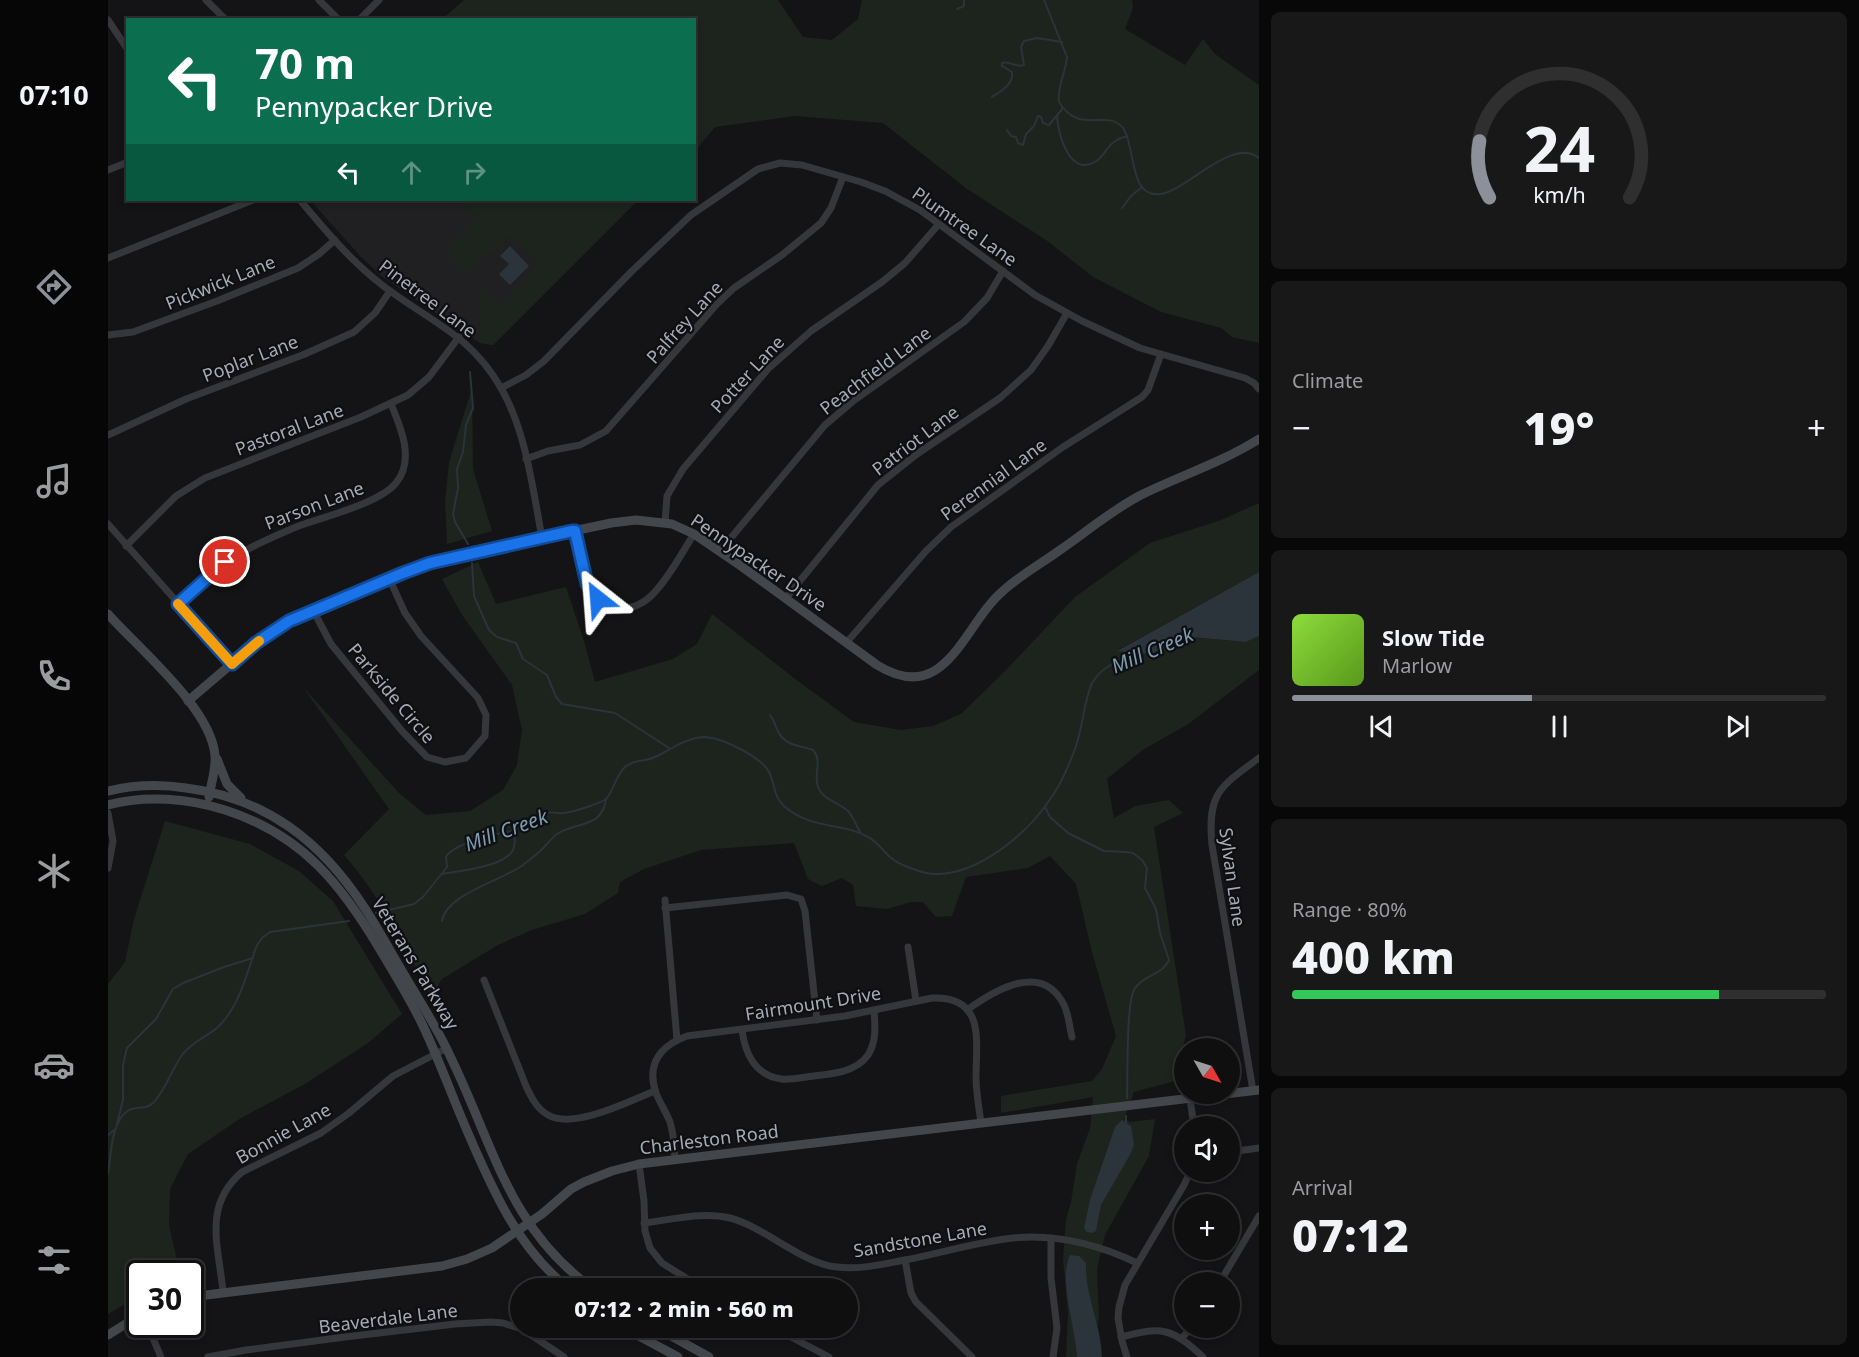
<!DOCTYPE html>
<html lang="en">
<head>
<meta charset="utf-8">
<style>
  body { margin:0; font-family:"Noto Sans",sans-serif; background:#181819; color:#f1f3f6; height:100vh; display:flex; flex-direction:column; font-size:22px; white-space:nowrap }
  * { box-sizing:border-box; margin:0 }
  p { font-size:20px; color:#9b9c9f }
  .icon { flex:none; width:33px; height:33px; fill:none; stroke:currentColor; stroke-width:2; stroke-linecap:round; stroke-linejoin:round }
  .map { position:relative; flex:1; overflow:hidden }
  .details { display:flex; flex-direction:column; gap:12px; padding:12px; background:#080809; width:600px }
  .details>* { flex:none }
  .banner { position:absolute; left:18px; top:18px; width:570px; height:183px; border-radius:0px; box-shadow:0 3px 9px #0003,0 0 0 2px #2f2f30; background:#0b6e4f; color:#fff; overflow:hidden }
  .needle { width:39px; rotate:129deg }
  .tools { position:absolute; left:1066px; top:1038px; display:grid; gap:12px }
  .tools a { display:grid; place-items:center; width:66px; height:66px; border-radius:50%; background:#0f0f10; box-shadow:0 3px 9px #0003,0 0 0 2px #2f2f30; font-size:30px }
  .speed { position:absolute; left:18px; top:1260px; display:flex; gap:12px; font-size:30px; font-weight:700; text-align:center }
  .speed>* { display:grid; place-content:center; width:78px; height:78px; border-radius:50%; background:#0f0f10; box-shadow:0 3px 9px #0003,0 0 0 2px #2f2f30; line-height:1 }
  .speed .limit { border:3px solid #111; border-radius:9px; background:#fff; color:#111 }
  .pin { position:absolute; display:grid; place-items:center; width:51px; height:51px; color:#fff; margin:-26px; border:3px solid #fff; border-radius:50%; box-shadow:0 2px 6px #0007 }
  .me { position:absolute; width:66px; margin:-33px; rotate:332deg; stroke-linejoin:round; filter:drop-shadow(0 0 4px #0008) }
  .turn { display:flex; align-items:center; gap:21px; height:126px; padding:0 30px; font-size:27px }
  .turn .icon { width:78px; height:78px; stroke-width:2.5 }
  .turn b { display:block; font-size:42px; line-height:51px }
  .lanes { display:flex; align-items:center; height:57px; padding:0 30px; background:#0003; justify-content:center; gap:30px; direction:ltr }
  .lanes .off { opacity:.35 }
  .big { font-size:45px; font-weight:800; line-height:1.1 }
  .details .card { flex:1; display:flex; flex-direction:column; justify-content:center; gap:9px; min-width:0; padding:0 21px; border-radius:9px; background:#181819 }
  .details .dial { align-items:center; gap:0 }
  .dial svg { height:156px; overflow:visible; fill:none; stroke:#2f2f30; stroke-width:7; stroke-linecap:round; text-anchor:middle }
  .dial text { fill:#f1f3f6; stroke:none }
  .song { display:flex; align-items:center; gap:18px }
  .cover { width:72px; height:72px; border-radius:9px; background:linear-gradient(135deg,hsl(90 70% 55%),hsl(90 70% 35%)) }
  .played { height:6px; border-radius:3px; background:linear-gradient(90deg,#8c9099 45%,#2f2f30 45%) }
  .keys { display:flex; justify-content:space-around; direction:ltr }
  .heat { display:flex; justify-content:space-between; align-items:center; font-size:33px; direction:ltr }
  .charge { height:9px; border-radius:4px; background:linear-gradient(90deg,#34c759 80%,#2f2f30 0) }
  .trip { position:absolute; left:402px; top:1278px; width:348px; height:60px; border-radius:30px; background:#0f0f10; box-shadow:0 3px 9px #0003,0 0 0 2px #2f2f30; font-weight:800; line-height:60px; text-align:center }
  main { display:flex; flex:1; min-height:0 }
  .tabs { display:flex; flex-direction:column; width:108px; justify-content:space-around; align-items:center; background:#060606; color:#9b9c9f }
  .tabs .icon { width:42px; height:42px }
  .tabs .selected { color:#8c9099 }
  .tabs b { font-size:27px; color:#f1f3f6 }
  .map>svg:first-child { display:block }
</style>
</head>
<body>
<main>
<nav class="tabs">
<b>07:10</b>
<svg class="icon selected" aria-label="directions" viewBox="0 0 24 24"><path d="M12 3l9 9-9 9-9-9zM9 14v-3h6M13 9l2 2-2 2"/></svg>
<svg class="icon" aria-label="music" viewBox="0 0 24 24"><path d="M9 18V5l10-2v13"/><circle cx="6" cy="18" r="3"/><circle cx="16" cy="16" r="3"/></svg>
<svg class="icon" aria-label="phone" viewBox="0 0 24 24"><path d="M5 4h4l2 5-3 2q2 4 5 5l2-3 5 2v4C11 20 4 13 5 4z"/></svg>
<svg class="icon" aria-label="climate" viewBox="0 0 24 24"><path d="M12 3v18M4 7l16 10M4 17L20 7"/></svg>
<svg class="icon" aria-label="car" viewBox="0 0 24 24"><path d="M5 17H2v-5l4-1 3-4h7l3 4 3 1v5h-3M9 17h6M6 11h13"/><circle cx="7" cy="17" r="2"/><circle cx="17" cy="17" r="2"/></svg>
<svg class="icon" aria-label="filters" viewBox="0 0 24 24"><path d="M4 7h16M4 17h16"/><circle cx="9" cy="7" r="2"/><circle cx="15" cy="17" r="2"/></svg>
</nav>
<div class="map">
<svg width="1151" height="1357" viewBox="0 0 1151 1357">
  <rect width="100%" height="100%" fill="#141416"/>
  <!-- built -->
  <path fill="#202023" d="M 202,200 L 530,200 L 385,345 L 372,343 L 276,278 L 252,256 Z"/>
  <!-- green -->
  <g fill="#1c241d">
    <path d="M 356,0 L 670,0 L 695,37 L 724,40 L 750,19 L 754,0 L 1024,0 L 1025,8 L 1017,29 L 1077,65 L 1095,39 L 1107,54 L 1151,85 L 1151,343 L 1124,337 L 1113,328 L 1053,312 L 985,277 L 938,240 L 859,189 L 775,123 L 687,116 L 607,127 L 587,151 L 586,20 L 334,19 Z"/>
    <path d="M 358,200 L 530,200 L 385,345 L 372,343 L 372,296 L 369,285 L 390,306 L 431,265 L 401,236 L 382,255 L 379,253 L 357,275 L 353,268 L 336,251 L 372,215 L 363,214 L 354,204 Z"/>
    <path d="M 364,388 L 365,469 L 384,531 L 339,544 L 337,502 L 341,462 Z"/>
    <path d="M 1151,503 L 1151,572 L 1010,650 L 1043,654 L 1083,637 L 1138,642 L 1151,636 L 1151,670 L 1079,725 L 1036,749 L 999,779 L 1006,818 L 1027,806 L 1061,800 L 1075,813 L 1046,827 L 1078,1035 L 1067,1081 L 1026,1092 L 1016,1119 L 1022,1122 L 1047,1119 L 1041,1156 L 997,1235 L 989,1269 L 991,1318 L 982,1357 L 958,1357 L 960,1313 L 955,1259 L 958,1219 L 963,1202 L 969,1164 L 982,1128 L 985,1097 L 893,1113 L 893,1096 L 984,1081 L 994,1069 L 1008,1036 L 984,952 L 968,884 L 942,856 L 920,868 L 858,877 L 844,916 L 828,917 L 815,902 L 803,902 L 779,909 L 748,906 L 745,885 L 734,878 L 714,886 L 700,879 L 686,843 L 593,850 L 536,869 L 512,882 L 510,893 L 477,914 L 424,930 L 390,945 L 334,979 L 323,997 C 298,948 273,897 236,855 L 281,809 L 195,687 L 291,793 L 318,815 L 362,811 L 395,790 L 409,765 L 414,730 L 404,685 L 354,615 L 334,579 L 370,562 L 388,604 L 458,587 L 476,641 L 487,682 L 565,659 L 589,644 L 604,614 L 690,681 L 746,722 L 793,730 L 825,726 L 853,714 L 898,670 L 967,597 L 1042,543 L 1113,520 Z"/>
    <path d="M 57,821 L 142,844 L 191,871 L 225,901 L 294,1014 L 260,1043 L 197,1084 L 133,1118 L 80,1154 L 62,1189 L 61,1225 L 72,1273 L 32,1274 L 31,1296 L 0,1314 L 0,984 L 17,962 L 26,919 Z"/>
  </g>
  <!-- water -->
  <g fill="#2a343a">
    <path d="M 402,246 L 421,266 L 402,285 L 391,274 L 401,264 L 392,256 Z"/>
    <path d="M 1151,572 L 1151,636 L 1138,642 L 1083,637 L 1043,654 L 1009,651 Z"/>
    <path d="M 1014,1120 L 1023,1126 L 1026,1144 L 1023,1153 L 993,1205 L 988,1231 L 984,1233 L 979,1232 L 976,1228 L 982,1200 L 1007,1127 Z"/>
    <path d="M 962,1255 L 971,1256 L 978,1263 C 977,1297 993,1323 994,1357 L 969,1357 C 968,1328 950,1280 962,1255 Z"/>
  </g>
  <g fill="none" stroke-linecap="round" stroke-linejoin="round">
    <!-- stream -->
    <g stroke="#2a343a" stroke-width="2">
      <path d="M 936,0 L 959,57 C 958,72 949,86 951,102 C 972,136 999,108 1015,128 C 1028,145 1020,198 1052,194 C 1079,191 1124,136 1151,158"/>
      <path d="M 849,9 L 856,6 L 856,0"/>
      <path d="M 884,97 C 893,91 906,84 904,72 L 894,66 L 894,63 C 901,60 908,68 916,65 L 913,47 L 916,41 L 929,38 L 954,42"/>
      <path d="M 949,116 C 950,133 961,177 987,162 C 996,157 998,147 1006,142 C 1010,139 1015,137 1019,136"/>
      <path d="M 899,130 L 903,136 L 908,137 L 910,143 L 915,145 L 918,134 L 926,126 L 930,116 L 933,117 L 935,123 L 941,125 L 955,108"/>
      <path d="M 1014,208 L 1023,196 L 1034,187"/>
      <path d="M 360,544 L 347,522 L 345,514 L 350,488 L 349,469 L 355,452 L 358,425 L 365,408 L 362,372"/>
      <path d="M 364,563 L 366,596 L 381,630 L 389,637 L 408,643 L 415,659 L 439,675 L 448,697 L 454,704 L 507,713 L 561,748"/>
      <path d="M 662,715 C 667,721 667,727 671,733 C 677,745 693,746 705,750 C 715,761 705,775 710,787 C 715,800 730,802 740,811 C 745,816 748,825 752,832"/>
      <path d="M 937,807 L 942,817 L 960,833 L 996,851 L 1018,852 L 1025,853 L 1034,860 L 1039,868 L 1037,888 L 1048,909 L 1052,933 L 1061,960 C 1054,976 1034,975 1026,990 C 1018,1006 1020,1076 1019,1098"/>
      <path d="M 334,874 C 351,871 396,867 405,850 C 408,844 407,837 406,831"/>
      <path d="M 268,913 L 306,904 L 315,897 L 339,867 L 338,857 C 342,847 375,837 386,834 C 392,833 398,833 404,831 C 415,828 422,816 434,813 C 442,811 449,814 457,813 C 464,812 495,803 499,798 C 506,789 508,775 517,767 C 526,759 537,762 547,757 C 562,750 579,737 597,737 C 614,738 655,757 662,774 C 667,786 666,797 676,806 C 703,830 734,822 760,837 C 774,844 776,857 795,865 C 804,869 815,873 825,874 C 870,876 920,833 943,798 C 953,784 961,765 967,749 C 975,728 975,704 984,683 C 995,665 1012,660 1031,652"/>
      <path d="M 334,921 C 338,894 395,880 415,865 C 422,859 430,854 436,847 C 441,843 444,837 449,834 C 468,821 494,829 498,799"/>
      <path d="M 1018,1123 L 1018,1116"/>
      <path d="M 9,1124 L 15,1100 L 15,1065 L 19,1048 L 48,1019 L 65,989 L 75,983 L 116,967 L 145,958"/>
      <path d="M 0,1135 L 6,1130"/>
      <path d="M 0,1174 C 3,1156 3,1120 21,1110 C 29,1106 39,1110 46,1102 C 58,1089 64,1069 74,1055 C 83,1042 99,1037 110,1027 C 132,1006 139,972 149,945 L 154,938 L 162,932 L 241,921"/>
    </g>
    <!-- street -->
    <g stroke="#35373b" stroke-width="7">
      <path d="M 98,0 L 118,20"/>
      <path d="M 211,0 L 231,20"/>
      <path d="M 0,20 L 20,50"/>
      <path d="M 251,20 L 271,0"/>
      <path d="M 0,170 L 20,162"/>
      <path d="M 192,200 C 216,229 243,261 274,285 C 321,321 362,334 393,388 C 418,431 425,490 434,538"/>
      <path d="M 0,258 L 145,200"/>
      <path d="M 0,335 L 25,332 L 109,301 L 190,268 L 211,254 L 227,240"/>
      <path d="M 393,388 L 418,375 L 436,361 L 523,272 L 583,215 L 650,169 L 672,163 L 694,165 L 753,182 L 777,191 L 812,210 L 927,295 L 974,321 L 1032,348 L 1137,378 L 1146,383 L 1151,389"/>
      <path d="M 0,435 L 78,399 L 197,354 L 246,332 L 267,313 L 282,291"/>
      <path d="M 418,459 L 440,451 L 472,445 L 498,431 L 609,304 L 626,288 L 674,255 L 713,223 L 723,208 L 735,177"/>
      <path d="M 557,523 L 559,496 L 575,469 L 660,369 L 703,331 L 774,282 L 797,263 L 831,224"/>
      <path d="M 0,524 L 124,664"/>
      <path d="M 467,531 C 472,559 475,605 511,608 C 524,609 535,604 544,595 C 561,578 573,554 586,534"/>
      <path d="M 18,546 L 68,496 L 97,478 L 253,417 L 300,395 L 321,377 L 351,337"/>
      <path d="M 612,551 L 717,425 L 744,402 L 856,322 L 879,298 L 895,271"/>
      <path d="M 678,598 L 770,485 L 809,454 L 892,398 L 923,370 L 940,346 L 959,313"/>
      <path d="M 70,604 C 93,582 117,560 146,546 C 160,539 174,533 188,527 C 214,517 271,504 288,483 C 307,460 293,428 283,404"/>
      <path d="M 205,610 L 223,644 L 294,731 L 319,757 L 337,762 L 358,758 L 377,736 L 378,715 L 370,698 L 313,636 L 297,613 L 281,578"/>
      <path d="M 739,642 L 818,551 L 843,527 L 955,447 L 1034,397 L 1040,390 L 1053,354"/>
      <path d="M 0,813 L 5,841 L 0,868"/>
      <path d="M 557,900 L 569,1040"/>
      <path d="M 557,908 L 679,895 L 693,899 L 697,911 L 709,1020"/>
      <path d="M 800,947 L 808,1001"/>
      <path d="M 376,980 L 418,1086 C 423,1097 429,1109 440,1115 C 466,1130 521,1101 547,1091"/>
      <path d="M 859,1010 C 887,990 934,961 956,1005 C 961,1015 961,1026 964,1037"/>
      <path d="M 634,1030 C 637,1053 647,1076 674,1079 C 684,1080 695,1077 706,1076 C 725,1074 748,1072 760,1055 C 769,1041 767,1025 766,1010"/>
      <path d="M 1145,1091 L 1104,845 C 1099,793 1112,787 1151,758"/>
      <path d="M 1082,1099 L 1086,1126"/>
      <path d="M 1122,1152 L 1151,1148"/>
      <path d="M 567,1159 C 566,1147 566,1134 562,1122 C 558,1112 552,1103 548,1093 C 538,1064 552,1046 579,1036 L 737,1016 L 824,998 C 878,996 868,1041 868,1077 C 868,1092 871,1108 873,1123"/>
      <path d="M 531,1164 L 536,1201 L 537,1231 L 542,1248 L 554,1263 L 594,1288"/>
      <path d="M 536,1223 C 563,1220 594,1211 622,1218 C 657,1227 694,1264 729,1267 C 752,1270 775,1264 797,1260 C 833,1253 869,1242 905,1238 C 947,1234 991,1245 1029,1263"/>
      <path d="M 943,1238 L 943,1278 L 949,1328 L 945,1357"/>
      <path d="M 797,1260 L 803,1293 L 808,1302 L 864,1357"/>
      <path d="M 1112,1282 L 1151,1216"/>
      <path d="M 115,1292 C 111,1247 94,1206 134,1172 L 213,1133 L 241,1113 L 285,1076 L 339,1048"/>
      <path d="M 39,1324 L 53,1357"/>
      <path d="M 666,1328 L 721,1357"/>
      <path d="M 1013,1337 C 1054,1326 1064,1328 1095,1357"/>
      <path d="M 1073,1339 L 1083,1328"/>
      <path d="M 100,1357 L 138,1350 L 237,1337 L 347,1324 L 383,1322 L 395,1323 L 414,1329 L 456,1357"/>
      <path d="M 1019,1357 L 1014,1341 L 1010,1318 L 1011,1307 L 1017,1285 L 1076,1185 L 1082,1172"/>
    </g>
    <!-- secondary -->
    <g stroke="#43464b" stroke-width="9">
      <path d="M 0,614 C 31,649 104,709 107,756 C 108,770 103,783 101,797"/>
      <path d="M 80,701 L 148,643 L 181,621 L 295,573 L 322,563 L 437,537 L 503,523 L 528,520 L 564,524 L 586,534 L 633,566 L 769,665 C 839,708 855,624 896,590 C 913,575 934,563 952,550 C 978,532 1003,511 1031,496 C 1071,476 1113,463 1151,439"/>
      <path d="M 109,759 L 119,784 L 133,798"/>
      <path d="M 0,791 C 25,785 53,784 78,788 C 158,798 213,841 256,907 C 273,933 287,960 303,986 C 317,1010 332,1033 343,1058 C 385,1144 401,1229 484,1288"/>
      <path d="M 0,805 C 37,795 80,798 117,810 C 195,835 234,885 274,953 C 289,978 304,1002 316,1028 C 332,1062 345,1099 360,1133 C 385,1191 410,1248 460,1288"/>
      <path d="M 82,1297 L 334,1266 L 359,1259 L 384,1248 L 434,1214 L 463,1189 L 476,1182 L 504,1171 L 531,1164 L 1151,1090"/>
      <path d="M 516,1328 L 570,1357"/>
      <path d="M 549,1328 L 601,1357"/>
      <path d="M 0,1335 L 32,1315"/>
    </g>
  </g>
  <g fill="none" stroke-linecap="round" stroke-linejoin="round">
    <!-- route casing -->
    <g stroke="#114b97" stroke-width="15">
      <path id="route" d="M 117,562 L 70,604 L 124,664 L 148,643 L 181,621 L 295,573 L 322,563 L 464,531 L 467,531 L 479,584 L 490,599"/>
    </g>
    <!-- route -->
    <use href="#route" stroke="#1a73e8" stroke-width="10"/>
    <!-- slow -->
    <path stroke="#f59e0b" stroke-width="10" d="M 70,604 L 124,664 L 151,641"/>
  </g>
  <g text-anchor="middle" dominant-baseline="central" stroke-width="4.5" stroke-linejoin="round" paint-order="stroke">
    <!-- street labels -->
    <g font-size="18" fill="#a6acb7" stroke="#0f0f11">
      <text transform="translate(857 226) rotate(35)">Plumtree Lane</text>
      <text transform="translate(112 282) rotate(-22)">Pickwick Lane</text>
      <text transform="translate(320 298) rotate(37)">Pinetree Lane</text>
      <text transform="translate(576 322) rotate(-48)">Palfrey Lane</text>
      <text transform="translate(142 358) rotate(-21)">Poplar Lane</text>
      <text transform="translate(767 370) rotate(-37)">Peachfield Lane</text>
      <text transform="translate(639 374) rotate(-47)">Potter Lane</text>
      <text transform="translate(181 429) rotate(-21)">Pastoral Lane</text>
      <text transform="translate(807 440) rotate(-37)">Patriot Lane</text>
      <text transform="translate(885 479) rotate(-36)">Perennial Lane</text>
      <text transform="translate(206 505) rotate(-21)">Parson Lane</text>
      <text transform="translate(651 562) rotate(34)">Pennypacker Drive</text>
      <text transform="translate(284 693) rotate(50)">Parkside Circle</text>
      <text transform="translate(1125 877) rotate(82)">Sylvan Lane</text>
      <text transform="translate(308 963) rotate(59)">Veterans Parkway</text>
      <text transform="translate(705 1003) rotate(-9)">Fairmount Drive</text>
      <text transform="translate(175 1133) rotate(-29)">Bonnie Lane</text>
      <text transform="translate(601 1139) rotate(-7)">Charleston Road</text>
      <text transform="translate(812 1239) rotate(-10)">Sandstone Lane</text>
      <text transform="translate(280 1318) rotate(-7)">Beaverdale Lane</text>
    </g>
    <!-- water labels -->
    <g font-size="20" font-style="italic" fill="#7c9db2" stroke="#0f0f11">
      <text transform="translate(1044 650) rotate(-23)">Mill Creek</text>
      <text transform="translate(398 830) rotate(-20)">Mill Creek</text>
    </g>
  </g>
</svg>
<div class="tools">
<a><svg class="needle" viewBox="-14 -14 28 28"><path d="M0-13l5 13h-10z" fill="#e53935"/><path d="M0 13l5-13h-10z" fill="#9b9c9f"/></svg></a>
<a><svg class="icon" aria-label="sound" viewBox="0 0 24 24"><path d="M4 9h4l5-4v14l-5-4H4zM17 9q2 3 0 6"/></svg></a>
<a>+</a>
<a>−</a>
</div>
<div class="speed"><div class="limit">30</div></div>
<div class="pin" style="left:117px;top:562px;background:#d93025"><svg class="icon" aria-label="arrive" viewBox="0 0 24 24"><path d="M6 21V4h12l-3 4 3 4H6"/></svg></div>
<svg class="me" style="left:490px;top:599px" viewBox="-20 -20 40 40"><path d="M0-17L14 15 0 8-14 15z" fill="#1a73e8" stroke="#fff" stroke-width="4"/></svg>
<div class="trip">07:12 · 2 min · 560 m</div>
<div class="banner">
<div class="turn"><svg class="icon" aria-label="left" viewBox="0 0 24 24"><path d="M17 20v-9H6M10 6l-5 5 5 5"/></svg><div><b>70 m</b>Pennypacker Drive</div></div>
<div class="lanes"><svg class="icon" aria-label="left" viewBox="0 0 24 24"><path d="M17 20v-9H6M10 6l-5 5 5 5"/></svg><svg class="icon off" aria-label="ahead" viewBox="0 0 24 24"><path d="M12 20V5M6 11l6-6 6 6"/></svg><svg class="icon off" aria-label="right" viewBox="0 0 24 24"><path d="M7 20v-9h11M14 6l5 5-5 5"/></svg></div>
</div>
</div>
<section class="details">
<div class="card dial"><svg viewBox="0 0 100 80">
<path d="M14 69A42 42 0 1 1 86 69"/>
<path d="M14 69A42 42 0 0 1 9 40" stroke="#8c9099"/>
<text x="50" y="56" font-size="32" font-weight="700">24</text>
<text x="50" y="72" font-size="11">km/h</text>
</svg></div>
<div class="card"><p>Climate</p>
<div class="heat"><a>−</a><b class="big">19°</b><a>+</a></div>
</div>
<div class="card">
<div class="song"><i class="cover"></i><div><b>Slow Tide</b><p>Marlow</p></div></div>
<div class="played"></div>
<div class="keys"><svg class="icon" aria-label="previous" viewBox="0 0 24 24"><path d="M18 5L8 12l10 7zM5 5v14"/></svg><svg class="icon" aria-label="pause" viewBox="0 0 24 24"><path d="M8 5v14M16 5v14"/></svg><svg class="icon" aria-label="next" viewBox="0 0 24 24"><path d="M6 5l10 7-10 7zM19 5v14"/></svg></div>
</div>
<div class="card"><p>Range · 80%</p><b class="big">400 km</b><div class="charge"></div></div>
<div class="card"><p>Arrival</p><b class="big">07:12</b></div>
</section>
</main>
</body>
</html>
